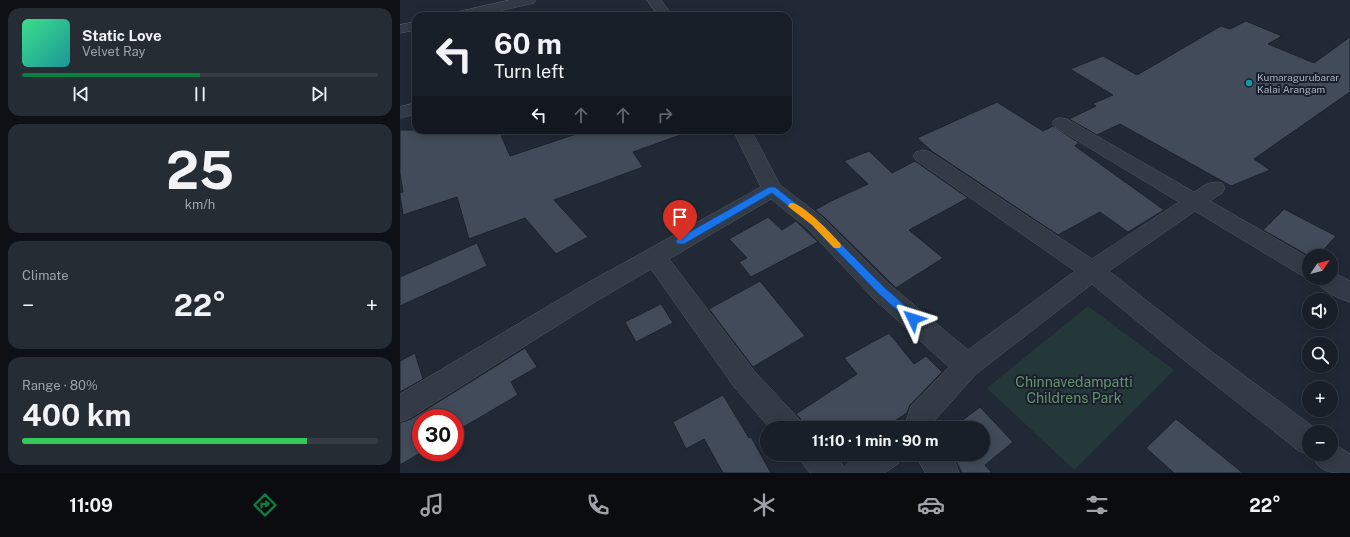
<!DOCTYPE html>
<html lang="en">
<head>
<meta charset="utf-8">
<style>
  body { margin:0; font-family:"Public Sans",sans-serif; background:#252c34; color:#f1f3f6; height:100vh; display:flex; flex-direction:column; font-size:15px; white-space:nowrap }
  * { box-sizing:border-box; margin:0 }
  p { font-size:13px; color:#9fa2a8 }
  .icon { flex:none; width:22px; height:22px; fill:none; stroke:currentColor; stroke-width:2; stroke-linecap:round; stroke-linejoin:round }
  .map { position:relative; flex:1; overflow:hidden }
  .panel { display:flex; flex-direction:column; gap:8px; padding:8px; background:#0d1116; width:400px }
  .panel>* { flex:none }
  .top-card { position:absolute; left:12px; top:12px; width:380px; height:122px; border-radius:12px; box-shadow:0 2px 10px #0003,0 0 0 1px #363d45; background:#181f28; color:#f1f3f6; overflow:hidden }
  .needle { width:26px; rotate:55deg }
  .controls { position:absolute; left:902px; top:249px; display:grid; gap:8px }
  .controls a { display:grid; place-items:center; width:36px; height:36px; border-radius:50%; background:#181f28; box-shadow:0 2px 10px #0003,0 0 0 1px #363d45; font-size:20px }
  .speed { position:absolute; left:12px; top:409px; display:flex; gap:8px; font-size:20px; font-weight:700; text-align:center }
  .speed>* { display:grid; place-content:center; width:52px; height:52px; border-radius:50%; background:#181f28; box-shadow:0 2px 10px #0003,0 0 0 1px #363d45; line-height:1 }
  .speed .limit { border:6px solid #d22; background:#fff; color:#111 }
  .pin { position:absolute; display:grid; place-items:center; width:34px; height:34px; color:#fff; margin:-41px -17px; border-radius:50% 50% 50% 0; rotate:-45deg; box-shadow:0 0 4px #0007 }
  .pin .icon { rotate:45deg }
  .me { position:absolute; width:44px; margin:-22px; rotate:311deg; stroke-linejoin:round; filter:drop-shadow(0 0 3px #0008) }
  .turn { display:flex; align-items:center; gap:14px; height:84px; padding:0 16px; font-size:18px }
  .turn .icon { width:52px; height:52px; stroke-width:2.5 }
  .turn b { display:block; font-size:28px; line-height:34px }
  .lanes { display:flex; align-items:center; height:38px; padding:0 16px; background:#0003; justify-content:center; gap:20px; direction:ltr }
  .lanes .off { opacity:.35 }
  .big { font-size:30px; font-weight:700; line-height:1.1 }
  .panel .card { flex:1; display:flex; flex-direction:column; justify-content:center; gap:6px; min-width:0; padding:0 14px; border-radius:12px; background:#252c34 }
  .panel .dial { align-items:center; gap:0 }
  .dial b { font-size:52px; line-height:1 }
  .song { display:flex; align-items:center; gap:12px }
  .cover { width:48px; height:48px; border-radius:6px; background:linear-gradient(135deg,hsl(150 70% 55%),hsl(180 70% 35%)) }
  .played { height:4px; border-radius:2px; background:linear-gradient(90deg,#0b8043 50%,#363d45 50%) }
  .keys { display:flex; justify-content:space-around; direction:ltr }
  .heat { display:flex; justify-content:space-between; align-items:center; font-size:22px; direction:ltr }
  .charge { height:6px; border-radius:3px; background:linear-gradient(90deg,#34c759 80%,#363d45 0) }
  .trip { position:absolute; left:360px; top:421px; width:230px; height:40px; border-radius:20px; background:#181f28; box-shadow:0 2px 10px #0003,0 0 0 1px #363d45; font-weight:700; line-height:40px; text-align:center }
  .tabs { display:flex; height:64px; justify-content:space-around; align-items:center; background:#0a0c10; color:#9fa2a8 }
  .tabs .icon { width:28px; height:28px }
  .tabs .current { color:#0b8043 }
  .tabs b { font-size:18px; color:#f1f3f6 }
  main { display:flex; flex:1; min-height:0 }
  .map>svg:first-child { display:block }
</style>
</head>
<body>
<main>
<section class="panel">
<div class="card">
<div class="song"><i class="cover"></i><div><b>Static Love</b><p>Velvet Ray</p></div></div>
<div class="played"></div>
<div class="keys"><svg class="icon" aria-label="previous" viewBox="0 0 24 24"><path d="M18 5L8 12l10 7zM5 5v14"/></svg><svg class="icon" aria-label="pause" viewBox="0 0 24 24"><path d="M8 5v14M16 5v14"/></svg><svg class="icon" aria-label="next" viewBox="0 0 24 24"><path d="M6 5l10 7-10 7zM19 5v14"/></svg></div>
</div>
<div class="card dial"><b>25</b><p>km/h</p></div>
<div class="card"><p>Climate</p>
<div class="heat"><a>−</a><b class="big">22°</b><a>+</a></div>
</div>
<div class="card"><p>Range · 80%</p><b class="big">400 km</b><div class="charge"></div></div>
</section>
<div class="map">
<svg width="950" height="473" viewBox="0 0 950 473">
  <rect width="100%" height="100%" fill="#202935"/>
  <!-- green -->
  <path fill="#253839" d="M 688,306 L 774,370 L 674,470 L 587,388 Z"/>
  <!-- building -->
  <g fill="#414b5a" stroke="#1b222d">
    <path d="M 846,21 L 882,36 L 868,44 L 914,63 L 950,37 L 950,92 L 854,159 L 870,170 L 831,186 L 720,124 L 697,135 L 669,119 L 696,106 L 692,104 L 713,95 L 670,69 L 703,56 L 737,75 L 821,26 L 830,29 Z"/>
    <path d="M 597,102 L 643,131 L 653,126 L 679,143 L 675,146 L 764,210 L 728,232 L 700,212 L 658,235 L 533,152 L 517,138 Z"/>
    <path d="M 0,130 L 99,130 L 110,156 L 188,130 L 286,130 L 286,133 L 233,152 L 243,167 L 154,200 L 188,237 L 156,254 L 125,218 L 69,239 L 57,197 L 3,215 L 0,195 L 0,193 L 3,192 L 0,173 Z"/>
    <path d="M 469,151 L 492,173 L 515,161 L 568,198 L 509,230 L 543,258 L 496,288 L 424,217 L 415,210 L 431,201 L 468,184 L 444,161 Z"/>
    <path d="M 884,209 L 936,236 L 918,256 L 909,256 L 863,230 Z"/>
    <path d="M 368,217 L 382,230 L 396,221 L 418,242 L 351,277 L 339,262 L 347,258 L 329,239 Z"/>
    <path d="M 77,243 L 87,266 L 0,306 L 0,277 Z"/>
    <path d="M 360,281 L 405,336 L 353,367 L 309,309 Z"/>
    <path d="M 261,304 L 273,323 L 236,342 L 225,322 Z"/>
    <path d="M 489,333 L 514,364 L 526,356 L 542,372 L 510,405 L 507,413 L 496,420 L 503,428 L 404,428 L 400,418 L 396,414 L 457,374 L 444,358 Z"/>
    <path d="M 125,348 L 137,367 L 111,382 L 118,395 L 55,432 L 55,418 L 21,418 L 22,452 L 0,465 L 0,423 L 11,419 Z"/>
    <path d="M 15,353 L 23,379 L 0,392 L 0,361 Z"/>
    <path d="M 323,395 L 349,438 L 351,437 L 371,473 L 323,473 L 304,439 L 286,449 L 273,422 Z"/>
    <path d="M 580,407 L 613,442 L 585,465 L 592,473 L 562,473 L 556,461 L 550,454 L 583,454 L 583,428 L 552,428 Z"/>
    <path d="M 776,419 L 843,473 L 774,473 L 746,448 Z"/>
    <path d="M 435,454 L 456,454 L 443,463 Z"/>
  </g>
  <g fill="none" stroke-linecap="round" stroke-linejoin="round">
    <!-- minor casing -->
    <g stroke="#515864" stroke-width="1">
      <g id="minor">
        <path d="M 110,0 L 136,0 L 134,3 L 77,16 L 51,16 L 53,13 Z"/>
        <path d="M 247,0 L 261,0 L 273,16 L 259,16 Z"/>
        <path d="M 16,22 L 16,30 L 0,33 L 0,25 Z"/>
        <path d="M 16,103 L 16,114 L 0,118 L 0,107 Z"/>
        <path d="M 661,118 L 667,119 L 794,192 C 804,186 810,180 822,183 L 825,188 L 822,193 L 810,201 L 909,258 L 909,278 L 901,275 L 795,211 L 709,271 L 807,348 L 919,431 L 909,432 L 909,454 L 911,454 L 909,455 L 899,451 L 789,364 L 692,284 L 576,374 L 534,421 L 532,428 L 504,428 L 511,406 L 549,367 L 473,298 L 407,228 L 371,199 L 269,259 L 355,372 L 399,419 L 403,428 L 370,428 L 335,388 L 251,269 L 198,300 L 10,418 L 0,422 L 0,394 L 182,286 L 361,187 L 333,130 L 351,130 L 380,185 L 423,218 L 489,284 L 568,350 L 675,271 L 516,160 L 513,156 L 516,152 L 523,150 L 530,152 L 692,259 L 779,202 L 655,127 L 652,123 L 655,119 Z"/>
        <path d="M 931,271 L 950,281 L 950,302 C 937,298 920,290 913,278 L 931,278 Z"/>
        <path d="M 931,442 L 950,454 L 950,473 C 929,473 920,473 911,454 L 931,454 Z"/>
        <path d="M 398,454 L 433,454 L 441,462 L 444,469 C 453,448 484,454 503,454 L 498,464 L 484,473 L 410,473 L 403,464 Z"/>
        <path d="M 515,454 L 548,454 L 555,462 L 559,473 L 526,473 Z"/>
      </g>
    </g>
    <!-- minor -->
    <use href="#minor" fill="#333b46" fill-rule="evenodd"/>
  </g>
  <!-- route -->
  <path fill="#1a73e8" stroke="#114b97" d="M 369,187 L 375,187 L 418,221 L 485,288 L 517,316 L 519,319 L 517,322 L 513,323 L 510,322 L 478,293 L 412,225 L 372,193 L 284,244 L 277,244 L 276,241 L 277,239 Z"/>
  <!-- slow -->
  <path fill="#f59e0b" d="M 390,203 C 401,201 432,234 440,243 L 441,245 L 440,248 L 434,248 L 412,225 L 390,208 L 388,206 Z"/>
  <!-- markers -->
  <circle fill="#0f9aa8" stroke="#19202b" stroke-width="1.5" cx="849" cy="83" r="4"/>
  <g text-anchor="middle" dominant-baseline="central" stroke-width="4" stroke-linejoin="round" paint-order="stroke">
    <!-- far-poi labels -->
    <g font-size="10" fill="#adb5c3" stroke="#19202b" text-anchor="start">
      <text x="857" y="77">Kumaragurubarar<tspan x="857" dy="12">Kalai Arangam</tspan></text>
    </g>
    <!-- near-park labels -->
    <g font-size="14" fill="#669271" stroke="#19202b">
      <text x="674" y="382">Chinnavedampatti<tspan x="674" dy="16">Childrens Park</tspan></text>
    </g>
  </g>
</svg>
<div class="controls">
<a><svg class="needle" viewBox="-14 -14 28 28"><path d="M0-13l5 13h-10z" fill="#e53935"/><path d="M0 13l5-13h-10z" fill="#9fa2a8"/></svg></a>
<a><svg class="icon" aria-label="sound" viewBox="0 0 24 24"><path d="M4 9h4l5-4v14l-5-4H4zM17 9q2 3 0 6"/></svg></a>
<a><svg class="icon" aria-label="search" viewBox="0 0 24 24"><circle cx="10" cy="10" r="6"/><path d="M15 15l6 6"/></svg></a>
<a>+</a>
<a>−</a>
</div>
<div class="speed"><div class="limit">30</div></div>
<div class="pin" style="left:280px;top:241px;background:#d93025"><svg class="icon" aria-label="arrive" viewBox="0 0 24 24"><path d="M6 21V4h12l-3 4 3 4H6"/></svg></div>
<svg class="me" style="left:513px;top:319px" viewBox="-20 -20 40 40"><path d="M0-17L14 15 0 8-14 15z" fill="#1a73e8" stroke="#fff" stroke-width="4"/></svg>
<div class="trip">11:10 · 1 min · 90 m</div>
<div class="top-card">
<div class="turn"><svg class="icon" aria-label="left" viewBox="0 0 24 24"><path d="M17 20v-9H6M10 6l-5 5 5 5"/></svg><div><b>60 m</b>Turn left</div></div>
<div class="lanes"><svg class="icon" aria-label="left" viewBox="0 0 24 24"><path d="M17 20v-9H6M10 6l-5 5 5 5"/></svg><svg class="icon off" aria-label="ahead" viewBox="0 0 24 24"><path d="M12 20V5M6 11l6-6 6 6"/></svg><svg class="icon off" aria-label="ahead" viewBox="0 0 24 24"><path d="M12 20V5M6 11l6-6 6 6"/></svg><svg class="icon off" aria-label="right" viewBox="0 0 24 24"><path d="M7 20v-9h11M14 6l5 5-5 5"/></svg></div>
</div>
</div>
</main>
<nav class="tabs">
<b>11:09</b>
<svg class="icon current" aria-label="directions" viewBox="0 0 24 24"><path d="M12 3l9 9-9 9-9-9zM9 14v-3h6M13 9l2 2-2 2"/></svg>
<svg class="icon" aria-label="music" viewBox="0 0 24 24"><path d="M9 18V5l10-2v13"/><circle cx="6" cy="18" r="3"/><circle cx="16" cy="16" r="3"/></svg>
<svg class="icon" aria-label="phone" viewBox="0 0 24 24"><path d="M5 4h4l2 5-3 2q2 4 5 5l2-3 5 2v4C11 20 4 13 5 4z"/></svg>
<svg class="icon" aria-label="climate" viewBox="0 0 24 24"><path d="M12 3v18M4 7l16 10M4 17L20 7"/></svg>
<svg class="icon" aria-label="car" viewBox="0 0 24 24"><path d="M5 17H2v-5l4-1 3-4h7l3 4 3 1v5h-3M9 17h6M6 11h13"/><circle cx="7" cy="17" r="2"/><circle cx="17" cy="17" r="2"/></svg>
<svg class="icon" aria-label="filters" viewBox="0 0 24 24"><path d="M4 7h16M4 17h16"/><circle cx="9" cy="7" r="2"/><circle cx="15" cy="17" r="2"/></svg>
<b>22°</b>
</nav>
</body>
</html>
